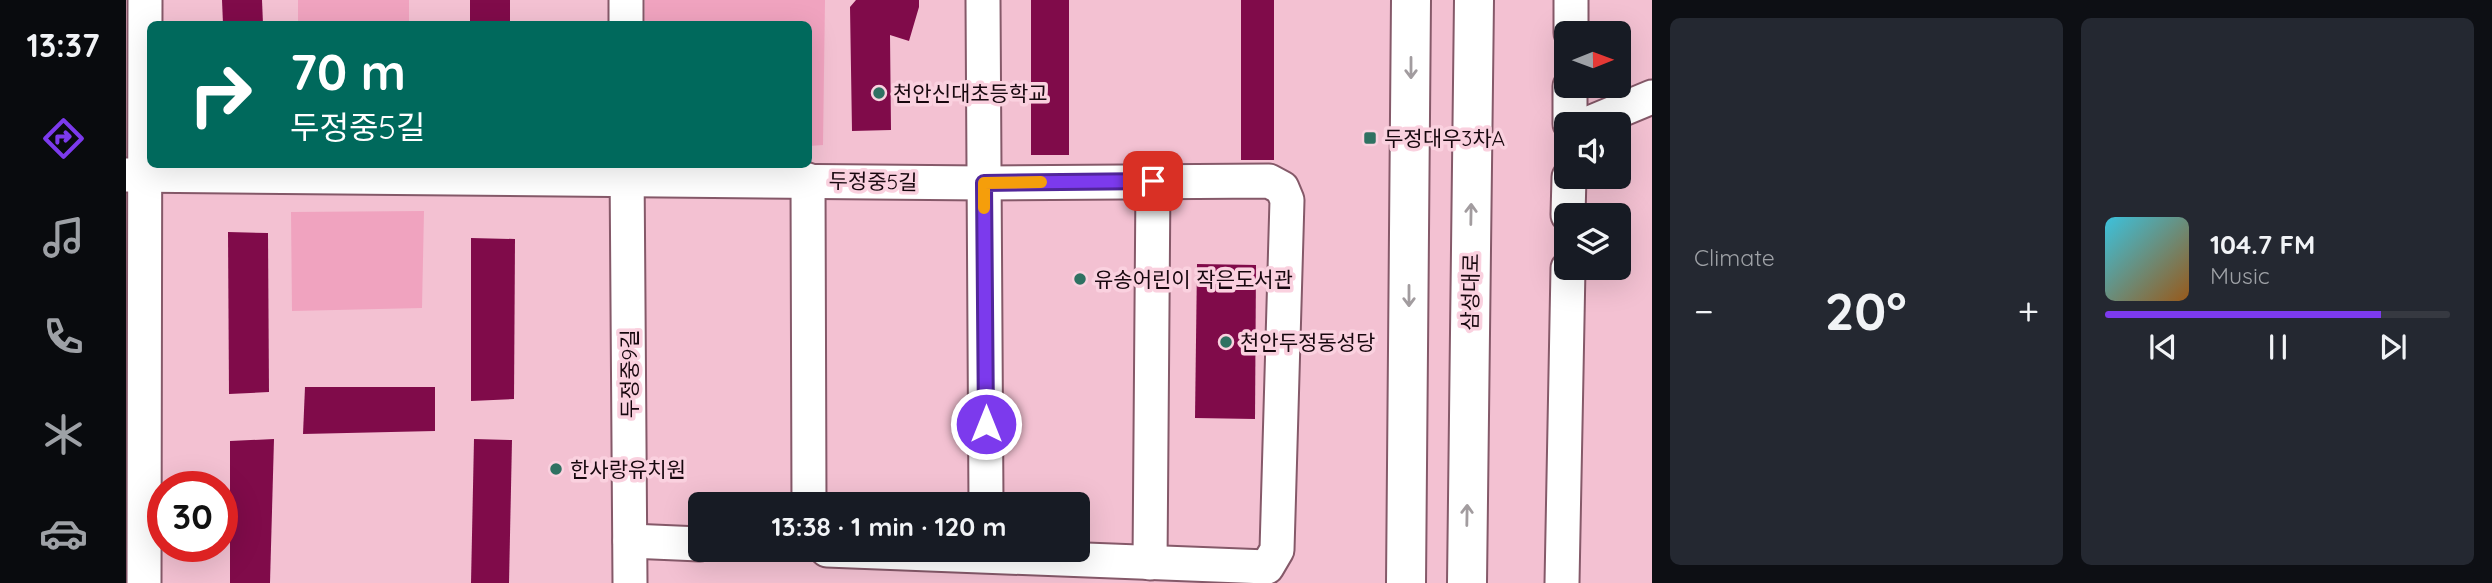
<!DOCTYPE html>
<html lang="en">
<head>
<meta charset="utf-8">
<style>
  body { margin:0; font-family:Quicksand,"Noto Sans KR",sans-serif; background:#242831; color:#f1f3f6; height:100vh; display:flex; flex-direction:column; font-size:26px; white-space:nowrap }
  * { box-sizing:border-box; margin:0 }
  p { font-size:23px; color:#9ea1a6 }
  .icon { flex:none; width:38px; height:38px; fill:none; stroke:currentColor; stroke-width:2; stroke-linecap:round; stroke-linejoin:round }
  .map { position:relative; flex:1; overflow:hidden }
  .drawer { display:flex; flex-direction:column; gap:18px; padding:18px; background:#0d0f14; width:840px }
  .drawer>* { flex:none }
  .guide { position:absolute; left:21px; top:21px; width:665px; height:147px; border-radius:10px; box-shadow:0 7px 28px #0002; background:#00695c; color:#fff; overflow:hidden }
  .needle { width:46px; rotate:89deg }
  .fabs { position:absolute; left:1428px; top:21px; display:grid; gap:14px }
  .fabs a { display:grid; place-items:center; width:77px; height:77px; border-radius:10px; background:#171b24; box-shadow:0 7px 28px #0002; font-size:35px }
  .speed { position:absolute; left:21px; top:471px; display:flex; gap:14px; font-size:35px; font-weight:700; text-align:center }
  .speed>* { display:grid; place-content:center; width:91px; height:91px; border-radius:50%; background:#171b24; box-shadow:0 7px 28px #0002; line-height:1 }
  .speed .limit { border:10px solid #d22; background:#fff; color:#111 }
  .pin { position:absolute; display:grid; place-items:center; width:60px; height:60px; color:#fff; margin:-30px; border-radius:14px; box-shadow:0 4px 10px #0006 }
  .me { position:absolute; width:77px; margin:-38px; rotate:0deg; stroke-linejoin:round; filter:drop-shadow(0 0 5px #0008) }
  .turn { display:flex; align-items:center; gap:24px; height:147px; padding:0 28px; font-size:32px }
  .turn .icon { width:91px; height:91px; stroke-width:2.5 }
  .turn b { display:block; font-size:49px; line-height:60px }
  .big { font-size:52px; font-weight:800; line-height:1.1 }
  .drawer .tile { flex:1; display:flex; flex-direction:column; justify-content:center; gap:10px; min-width:0; padding:0 24px; border-radius:10px; background:#242831 }
  .song { display:flex; align-items:center; gap:21px }
  .cover { width:84px; height:84px; border-radius:10px; background:linear-gradient(135deg,hsl(190 70% 55%),hsl(30 70% 35%)) }
  .played { height:7px; border-radius:4px; background:linear-gradient(90deg,#7c3aed 80%,#363941 80%) }
  .keys { display:flex; justify-content:space-around; direction:ltr }
  .heat { display:flex; justify-content:space-between; align-items:center; font-size:38px; direction:ltr }
  .drawer .tiles { flex:1; display:grid; gap:18px; grid-template-columns:repeat(2,1fr) }
  .trip { position:absolute; left:562px; top:492px; width:402px; height:70px; border-radius:10px; background:#171b24; box-shadow:0 7px 28px #0002; font-weight:800; line-height:70px; text-align:center }
  main { display:flex; flex:1; min-height:0 }
  .dock { display:flex; flex-direction:column; width:126px; justify-content:space-around; align-items:center; background:#090b0e; color:#9ea1a6 }
  .dock .icon { width:49px; height:49px }
  .dock .current { color:#7c3aed }
  .dock b { font-size:32px; color:#f1f3f6 }
  .map>svg:first-child { display:block }
</style>
</head>
<body>
<main>
<nav class="dock">
<b>13:37</b>
<svg class="icon current" aria-label="directions" viewBox="0 0 24 24"><path d="M12 3l9 9-9 9-9-9zM9 14v-3h6M13 9l2 2-2 2"/></svg>
<svg class="icon" aria-label="music" viewBox="0 0 24 24"><path d="M9 18V5l10-2v13"/><circle cx="6" cy="18" r="3"/><circle cx="16" cy="16" r="3"/></svg>
<svg class="icon" aria-label="phone" viewBox="0 0 24 24"><path d="M5 4h4l2 5-3 2q2 4 5 5l2-3 5 2v4C11 20 4 13 5 4z"/></svg>
<svg class="icon" aria-label="climate" viewBox="0 0 24 24"><path d="M12 3v18M4 7l16 10M4 17L20 7"/></svg>
<svg class="icon" aria-label="car" viewBox="0 0 24 24"><path d="M5 17H2v-5l4-1 3-4h7l3 4 3 1v5h-3M9 17h6M6 11h13"/><circle cx="7" cy="17" r="2"/><circle cx="17" cy="17" r="2"/></svg>
</nav>
<div class="map">
<svg width="1526" height="583" viewBox="0 0 1526 583">
  <rect width="100%" height="100%" fill="#f3c1d2"/>
  <!-- green -->
  <g fill="#f0a3bf">
    <rect x="172" y="0" width="111" height="24"/>
    <path d="M 519,0 L 699,0 L 697,145 L 683,146 L 682,24 L 519,24 Z"/>
    <path d="M 298,211 L 296,308 L 166,311 L 165,212 Z"/>
  </g>
  <!-- building -->
  <g fill="#800b4a">
    <path d="M 96,0 L 136,0 L 137,24 L 97,24 Z"/>
    <rect x="344" y="0" width="40" height="24"/>
    <path d="M 730,0 L 793,0 L 793,7 L 783,41 L 764,35 L 765,130 L 726,131 L 724,7 Z"/>
    <rect x="905" y="0" width="38" height="155"/>
    <rect x="1115" y="0" width="33" height="160"/>
    <path d="M 102,232 L 142,233 L 143,392 L 103,394 Z"/>
    <path d="M 345,238 L 389,239 L 388,399 L 345,401 Z"/>
    <path d="M 1071,264 L 1130,265 L 1129,419 L 1069,418 Z"/>
    <path d="M 179,387 L 309,387 L 309,431 L 177,434 Z"/>
    <path d="M 148,439 L 144,583 L 104,583 L 104,441 Z"/>
    <path d="M 348,439 L 386,440 L 383,583 L 345,583 Z"/>
  </g>
  <g fill="none" stroke-linecap="round" stroke-linejoin="round">
    <!-- minor casing -->
    <g stroke="#855969" stroke-width="37">
      <g id="minor">
        <path d="M 500,0 L 500,24"/>
        <path d="M 857,0 L 860,504"/>
        <path d="M 1445,33 L 1445,0"/>
        <path d="M 1444,124 L 1444,86"/>
        <path d="M 1461,124 L 1526,97"/>
        <path d="M 501,164 L 504,583"/>
        <path d="M 0,175 L 858,183 L 1143,181 L 1156,188 L 1161,200 L 1151,550 L 1141,567 L 701,550"/>
        <path d="M 682,180 L 683,504"/>
        <path d="M 1442,215 L 1443,177"/>
        <path d="M 504,541 L 574,544"/>
        <path d="M 1024,563 L 1027,181"/>
        <path d="M 18,583 L 19,0"/>
        <path d="M 1436,583 L 1442,268"/>
      </g>
    </g>
    <!-- major casing -->
    <g stroke="#855969" stroke-width="42">
      <g id="major">
        <path d="M 1280,583 L 1285,0"/>
        <path d="M 1341,583 L 1348,0"/>
      </g>
    </g>
    <!-- minor -->
    <use href="#minor" stroke="#fff" stroke-width="33"/>
    <!-- major -->
    <use href="#major" stroke="#fff" stroke-width="38"/>
  </g>
  <!-- one-way arrows -->
  <defs><path id="oneway-shaft" d="M-6 0H5M1.5-3L5.5 0L1.5 3" fill="none" stroke-width="1.6" stroke-linecap="round" stroke-linejoin="round" transform="scale(1.75)"/></defs>
  <g stroke="#a29c9f">
    <use href="#oneway-shaft" transform="translate(1285 68) rotate(90)"/>
    <use href="#oneway-shaft" transform="translate(1345 214) rotate(-89)"/>
    <use href="#oneway-shaft" transform="translate(1283 296) rotate(90)"/>
    <use href="#oneway-shaft" transform="translate(1341 515) rotate(-89)"/>
  </g>
  <g fill="none" stroke-linecap="round" stroke-linejoin="round">
    <!-- route casing -->
    <g stroke="#51269a" stroke-width="18">
      <path id="route" d="M 860,424 L 858,183 L 1027,181"/>
    </g>
    <!-- route -->
    <use href="#route" stroke="#7c3aed" stroke-width="12"/>
    <!-- slow -->
    <path stroke="#f59e0b" stroke-width="12" d="M 858,208 L 858,183 L 915,182"/>
  </g>
  <!-- markers -->
  <g fill="#2f7162" stroke="#fad1df" stroke-width="2.5">
    <circle cx="753" cy="93" r="7"/>
    <rect x="1237" y="131" width="14" height="14" rx="3.5"/>
    <circle cx="954" cy="279" r="7"/>
    <circle cx="1100" cy="342" r="7"/>
    <circle cx="430" cy="469" r="7"/>
  </g>
  <g text-anchor="middle" dominant-baseline="central" stroke-width="7" stroke-linejoin="round" paint-order="stroke">
    <!-- poi labels -->
    <g font-size="21" fill="#17070e" stroke="#fad1df" text-anchor="start">
      <text x="767" y="93">천안신대초등학교</text>
      <text x="1258" y="138">두정대우3차A</text>
      <text x="968" y="279">유송어린이 작은도서관</text>
      <text x="1114" y="342">천안두정동성당</text>
      <text x="444" y="469">한사랑유치원</text>
    </g>
    <!-- street labels -->
    <g font-size="21" fill="#17070e" stroke="#fad1df">
      <text transform="translate(747 181) rotate(1)">두정중5길</text>
      <text transform="translate(1344 292) rotate(-89)">삼성대로</text>
      <text transform="translate(503 374) rotate(-90)">두정중9길</text>
    </g>
  </g>
</svg>
<div class="fabs">
<a><svg class="needle" viewBox="-14 -14 28 28"><path d="M0-13l5 13h-10z" fill="#e53935"/><path d="M0 13l5-13h-10z" fill="#9ea1a6"/></svg></a>
<a><svg class="icon" aria-label="sound" viewBox="0 0 24 24"><path d="M4 9h4l5-4v14l-5-4H4zM17 9q2 3 0 6"/></svg></a>
<a><svg class="icon" aria-label="layers" viewBox="0 0 24 24"><path d="M12 4l9 5-9 5-9-5zM3 14l9 5 9-5"/></svg></a>
</div>
<div class="speed"><div class="limit">30</div></div>
<div class="pin" style="left:1027px;top:181px;background:#d93025"><svg class="icon" aria-label="arrive" viewBox="0 0 24 24"><path d="M6 21V4h12l-3 4 3 4H6"/></svg></div>
<svg class="me" style="left:860px;top:424px" viewBox="-20 -20 40 40"><circle r="17" fill="#7c3aed" stroke="#fff" stroke-width="3"/><path d="M0-11L8 9 0 5-8 9z" fill="#fff"/></svg>
<div class="trip">13:38 · 1 min · 120 m</div>
<div class="guide">
<div class="turn"><svg class="icon" aria-label="right" viewBox="0 0 24 24"><path d="M7 20v-9h11M14 6l5 5-5 5"/></svg><div><b>70 m</b>두정중5길</div></div>
</div>
</div>
<section class="drawer">
<div class="tiles">
<div class="tile"><p>Climate</p>
<div class="heat"><a>−</a><b class="big">20°</b><a>+</a></div>
</div>
<div class="tile">
<div class="song"><i class="cover"></i><div><b>104.7 FM</b><p>Music</p></div></div>
<div class="played"></div>
<div class="keys"><svg class="icon" aria-label="previous" viewBox="0 0 24 24"><path d="M18 5L8 12l10 7zM5 5v14"/></svg><svg class="icon" aria-label="pause" viewBox="0 0 24 24"><path d="M8 5v14M16 5v14"/></svg><svg class="icon" aria-label="next" viewBox="0 0 24 24"><path d="M6 5l10 7-10 7zM19 5v14"/></svg></div>
</div>
</div>
</section>
</main>
</body>
</html>
